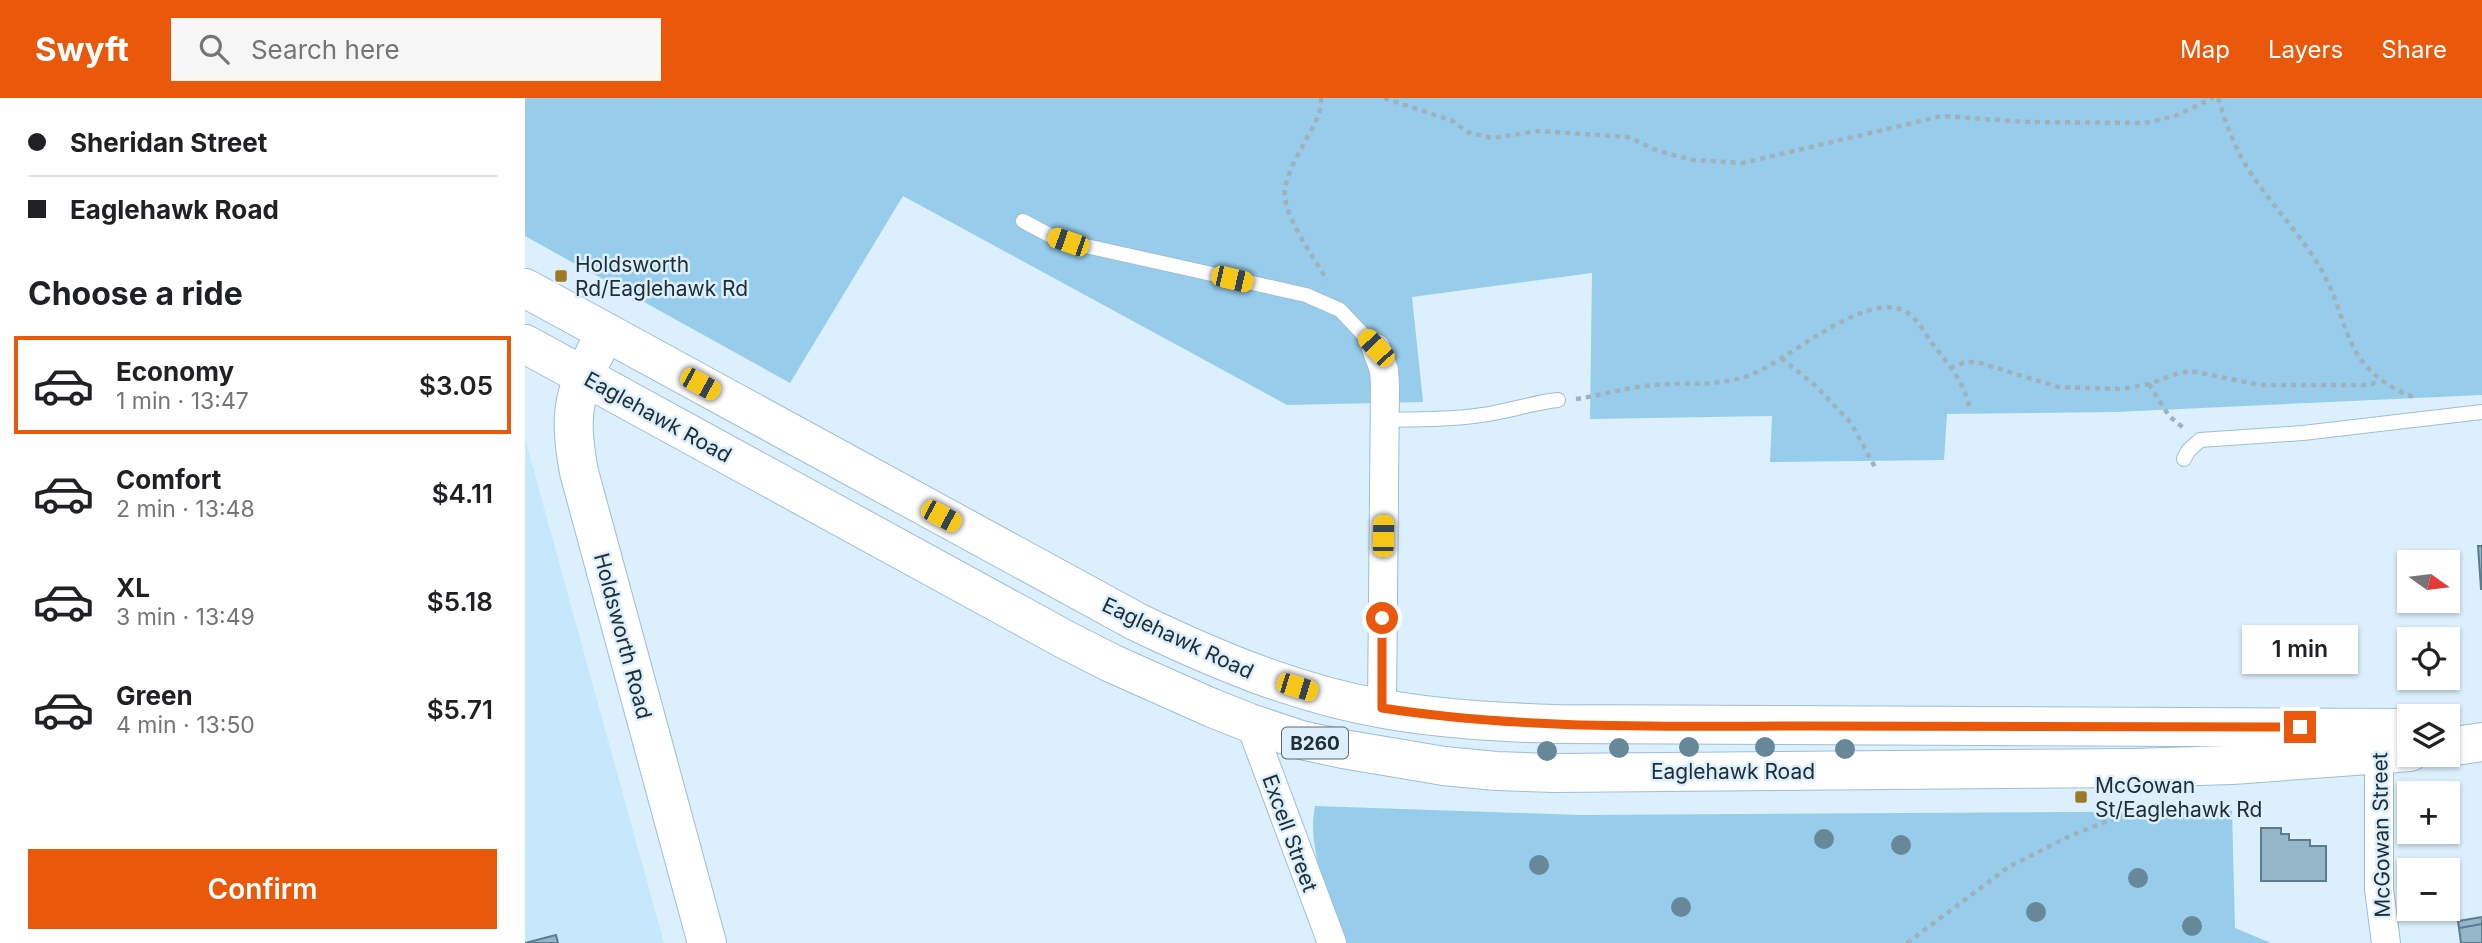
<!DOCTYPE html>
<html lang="en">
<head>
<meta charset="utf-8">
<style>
  body { margin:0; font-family:Inter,sans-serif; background:#f6f6f6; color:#202124; height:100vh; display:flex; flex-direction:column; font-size:26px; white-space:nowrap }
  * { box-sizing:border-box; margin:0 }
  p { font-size:23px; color:#757577 }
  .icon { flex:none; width:38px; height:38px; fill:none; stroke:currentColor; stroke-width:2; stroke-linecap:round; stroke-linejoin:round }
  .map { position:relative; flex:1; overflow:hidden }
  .drawer { display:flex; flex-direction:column; background:#fff; width:525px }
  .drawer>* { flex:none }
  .top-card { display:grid; align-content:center; height:154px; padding:0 28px; background:#fff }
  .needle { width:46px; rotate:104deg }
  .controls { position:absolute; left:1872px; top:452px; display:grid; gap:14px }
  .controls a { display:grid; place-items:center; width:63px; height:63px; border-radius:0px; background:#fff; box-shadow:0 2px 5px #0004; font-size:35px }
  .end { position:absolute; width:32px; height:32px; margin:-16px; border:9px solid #ea580c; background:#fff; box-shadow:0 0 0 4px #fff }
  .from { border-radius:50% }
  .bubble { position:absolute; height:49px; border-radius:0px; background:#fff; box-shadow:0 2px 5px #0004; font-size:23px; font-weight:600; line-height:49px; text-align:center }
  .car { position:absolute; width:21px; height:42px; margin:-21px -10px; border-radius:9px; box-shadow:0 0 5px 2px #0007; background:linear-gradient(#f5c518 24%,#345 0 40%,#f5c518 0 76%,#345 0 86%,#f5c518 0) }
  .top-card b { display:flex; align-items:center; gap:24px; height:66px; font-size:26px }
  .top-card b+b { border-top:2px solid #e0e0e0 }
  .top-card i { width:18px; height:18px; background:#202124 }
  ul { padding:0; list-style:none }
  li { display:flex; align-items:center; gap:21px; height:98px; margin:0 14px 10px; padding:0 14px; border:4px solid transparent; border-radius:0px }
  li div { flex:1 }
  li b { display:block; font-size:26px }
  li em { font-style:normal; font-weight:600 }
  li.current { border-color:#ea580c }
  li>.icon { width:63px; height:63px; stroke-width:1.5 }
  h2 { padding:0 28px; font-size:32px; line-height:84px }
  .button { display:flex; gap:14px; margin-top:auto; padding:14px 28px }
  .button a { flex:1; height:80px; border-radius:0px; background:#ea580c; color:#fff; font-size:28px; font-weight:600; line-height:80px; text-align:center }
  header { display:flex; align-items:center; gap:42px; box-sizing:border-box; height:98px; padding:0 35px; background:#ea580c; color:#fff }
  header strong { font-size:33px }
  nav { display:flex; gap:38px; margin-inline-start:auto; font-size:24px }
  .search { width:490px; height:63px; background:#f6f6f6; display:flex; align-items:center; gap:18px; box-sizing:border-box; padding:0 24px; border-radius:0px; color:#757577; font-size:26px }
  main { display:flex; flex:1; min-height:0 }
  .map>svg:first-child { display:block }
</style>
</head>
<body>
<header>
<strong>Swyft</strong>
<div class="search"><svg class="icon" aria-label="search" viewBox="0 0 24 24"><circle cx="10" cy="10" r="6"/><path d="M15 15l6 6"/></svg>Search here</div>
<nav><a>Map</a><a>Layers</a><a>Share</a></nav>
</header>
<main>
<section class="drawer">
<div class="top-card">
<b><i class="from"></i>Sheridan Street</b>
<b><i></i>Eaglehawk Road</b>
</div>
<h2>Choose a ride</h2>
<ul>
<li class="current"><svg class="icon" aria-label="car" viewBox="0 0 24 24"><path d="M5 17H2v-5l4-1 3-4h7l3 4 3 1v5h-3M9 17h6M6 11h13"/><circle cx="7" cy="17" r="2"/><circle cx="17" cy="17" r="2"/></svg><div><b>Economy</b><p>1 min · 13:47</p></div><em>$3.05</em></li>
<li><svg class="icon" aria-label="car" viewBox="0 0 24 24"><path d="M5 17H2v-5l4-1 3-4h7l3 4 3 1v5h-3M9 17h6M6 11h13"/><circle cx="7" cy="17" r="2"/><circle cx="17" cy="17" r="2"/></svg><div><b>Comfort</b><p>2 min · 13:48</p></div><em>$4.11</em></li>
<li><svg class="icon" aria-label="car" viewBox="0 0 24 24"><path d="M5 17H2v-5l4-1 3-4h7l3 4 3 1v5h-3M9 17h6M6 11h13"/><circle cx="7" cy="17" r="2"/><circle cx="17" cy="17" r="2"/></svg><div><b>XL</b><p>3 min · 13:49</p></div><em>$5.18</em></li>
<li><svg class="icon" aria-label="car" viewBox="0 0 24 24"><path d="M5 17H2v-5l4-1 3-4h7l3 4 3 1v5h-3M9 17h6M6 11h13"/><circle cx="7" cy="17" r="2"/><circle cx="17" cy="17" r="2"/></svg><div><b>Green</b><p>4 min · 13:50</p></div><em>$5.71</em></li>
</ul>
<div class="button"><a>Confirm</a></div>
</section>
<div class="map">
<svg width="1957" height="845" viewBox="0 0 1957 845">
  <rect width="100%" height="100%" fill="#dbf0fc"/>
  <path fill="#c7e8fc" d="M0,340L18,406L139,845H0Z"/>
  <path fill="#97cdeb" d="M0,0H1957V297L1591,314L1422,316L1419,362L1245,364L1247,318L1065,321L1067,175L887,199L898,304L762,307L378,98L265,285L0,138Z
    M790,708L1055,717L1707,713L1710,830L1746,845H822C806,803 781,754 790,708Z"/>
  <path fill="#95b6c9" stroke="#5c7c8e" stroke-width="2" d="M1953,448H1957V491H1956Z
    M1736,730H1756V736H1764V742H1785V748H1801V783H1736Z
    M1957,819V826L1934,830L1933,823Z
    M1957,826V845H1936L1934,830Z
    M31,837L33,845H0Z"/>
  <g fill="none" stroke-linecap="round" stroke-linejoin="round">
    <defs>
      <path id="service" d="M498,123L526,138L543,144L781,197L815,212L851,250
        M860,322C897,321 937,322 974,314C994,310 1013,304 1033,302
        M1659,361L1663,353L1675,342L1778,335L1957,314"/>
      <path id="minor" d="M851,250L859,272L860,286L857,610
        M725,625L807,845
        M1854,658V791L1861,845"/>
      <path id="secondary" d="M81,234C50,292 42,308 54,374L182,845"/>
      <path id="primary" d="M0,190L612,524C691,562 772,596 859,611C915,621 972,624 1029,626L1885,630
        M0,246L539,541L586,565L687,610L725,625L776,642L818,651L919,668L971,673L1029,675L1607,670L1707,667L1885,654
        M1923,649L1957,644"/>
    </defs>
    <use href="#service" stroke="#9dbed2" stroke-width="16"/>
    <use href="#minor" stroke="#9dbed2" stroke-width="30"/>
    <use href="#secondary" stroke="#9dbed2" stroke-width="40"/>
    <use href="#primary" stroke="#9dbed2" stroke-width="40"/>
    <path stroke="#9fb1bc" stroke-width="4.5" stroke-dasharray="5 5" stroke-linecap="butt" d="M796,0C797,17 787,30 779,45C772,59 763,74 760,90C756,115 789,160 802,182
      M859,0L928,23L942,34L967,40L1014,33L1103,39L1133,53L1168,62L1218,65L1417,18L1502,24L1620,25L1650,18L1688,0
      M1693,0C1701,26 1710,51 1725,74C1748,110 1781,141 1800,179C1815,206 1818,237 1837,263C1850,280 1869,292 1889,299
      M1256,260L1291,288L1326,325L1350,369
      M1425,270L1440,264H1452L1533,289L1596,291L1624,286L1654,275L1666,273L1735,287H1839L1847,286L1855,281
      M1624,286L1644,318L1660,331
      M1051,301C1078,297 1103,289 1130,287C1164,284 1186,289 1220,279C1261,266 1342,188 1383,215C1392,221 1400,235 1406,244C1421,263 1439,283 1444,308
      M1382,845L1485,768L1545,738L1618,709"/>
    <use href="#service" stroke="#fff" stroke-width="14"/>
    <use href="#minor" stroke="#fff" stroke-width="28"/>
    <use href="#secondary" stroke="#fff" stroke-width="38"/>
    <use href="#primary" stroke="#fff" stroke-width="38"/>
  </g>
  <g fill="#689">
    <circle cx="1164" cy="649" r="10"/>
    <circle cx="1240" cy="649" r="10"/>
    <circle cx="1094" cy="650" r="10"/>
    <circle cx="1320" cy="651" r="10"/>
    <circle cx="1022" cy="653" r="10"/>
    <circle cx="1299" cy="741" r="10"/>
    <circle cx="1376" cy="747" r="10"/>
    <circle cx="1014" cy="767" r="10"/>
    <circle cx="1613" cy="780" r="10"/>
    <circle cx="1156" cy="809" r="10"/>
    <circle cx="1511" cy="814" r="10"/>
    <circle cx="1667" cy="828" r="10"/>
  </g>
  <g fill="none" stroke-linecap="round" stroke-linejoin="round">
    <path stroke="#ea580c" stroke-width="9" d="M857,520V610C998,632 1142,628 1284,628C1448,628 1612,629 1775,629"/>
  </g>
  <g fill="#9e7925" stroke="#dbf0fc" stroke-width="2.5">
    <rect x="29" y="171" width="14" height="14" rx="3.5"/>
    <rect x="1549" y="692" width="14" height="14" rx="3.5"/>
  </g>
  <g text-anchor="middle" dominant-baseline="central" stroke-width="5" stroke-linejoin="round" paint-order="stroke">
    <rect fill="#dbf0fc" stroke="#596871" stroke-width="2" x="757" y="629.5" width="66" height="31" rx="5"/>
    <g font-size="19" font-weight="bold" fill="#212e36">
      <text x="790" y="645">B260</text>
    </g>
    <g font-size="21" fill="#212e36" stroke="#dbf0fc" text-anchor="start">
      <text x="50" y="166">Holdsworth<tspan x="50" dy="24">Rd/Eaglehawk Rd</tspan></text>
      <text x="1570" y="687">McGowan<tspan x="1570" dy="24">St/Eaglehawk Rd</tspan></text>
    </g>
    <g font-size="21" fill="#212e36" stroke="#dbf0fc">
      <text transform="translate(133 319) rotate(29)">Eaglehawk Road</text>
      <text transform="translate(98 538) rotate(75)">Holdsworth Road</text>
      <text transform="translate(653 540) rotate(25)">Eaglehawk Road</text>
      <text x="1208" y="673">Eaglehawk Road</text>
      <text transform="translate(765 735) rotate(70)">Excell Street</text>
      <text transform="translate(1856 737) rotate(-91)">McGowan Street</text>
    </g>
  </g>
</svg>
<div class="controls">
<a><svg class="needle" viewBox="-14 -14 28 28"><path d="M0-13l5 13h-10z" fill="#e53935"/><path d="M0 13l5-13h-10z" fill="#757577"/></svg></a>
<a><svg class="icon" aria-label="locate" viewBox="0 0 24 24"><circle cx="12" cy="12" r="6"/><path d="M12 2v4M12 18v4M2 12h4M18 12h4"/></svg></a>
<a><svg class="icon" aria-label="layers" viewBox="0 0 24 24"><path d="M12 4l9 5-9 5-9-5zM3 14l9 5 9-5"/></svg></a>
<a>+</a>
<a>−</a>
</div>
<i class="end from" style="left:857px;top:520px"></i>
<i class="end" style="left:1775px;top:629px"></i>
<div class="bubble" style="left:1717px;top:527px;width:116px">1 min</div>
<i class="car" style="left:543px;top:144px;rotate:289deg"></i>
<i class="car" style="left:707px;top:181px;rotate:103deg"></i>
<i class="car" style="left:851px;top:250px;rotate:317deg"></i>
<i class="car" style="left:175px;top:286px;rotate:119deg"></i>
<i class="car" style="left:416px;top:418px;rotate:118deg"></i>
<i class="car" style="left:858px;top:438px;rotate:1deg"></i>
<i class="car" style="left:772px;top:589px;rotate:107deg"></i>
</div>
</main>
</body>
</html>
